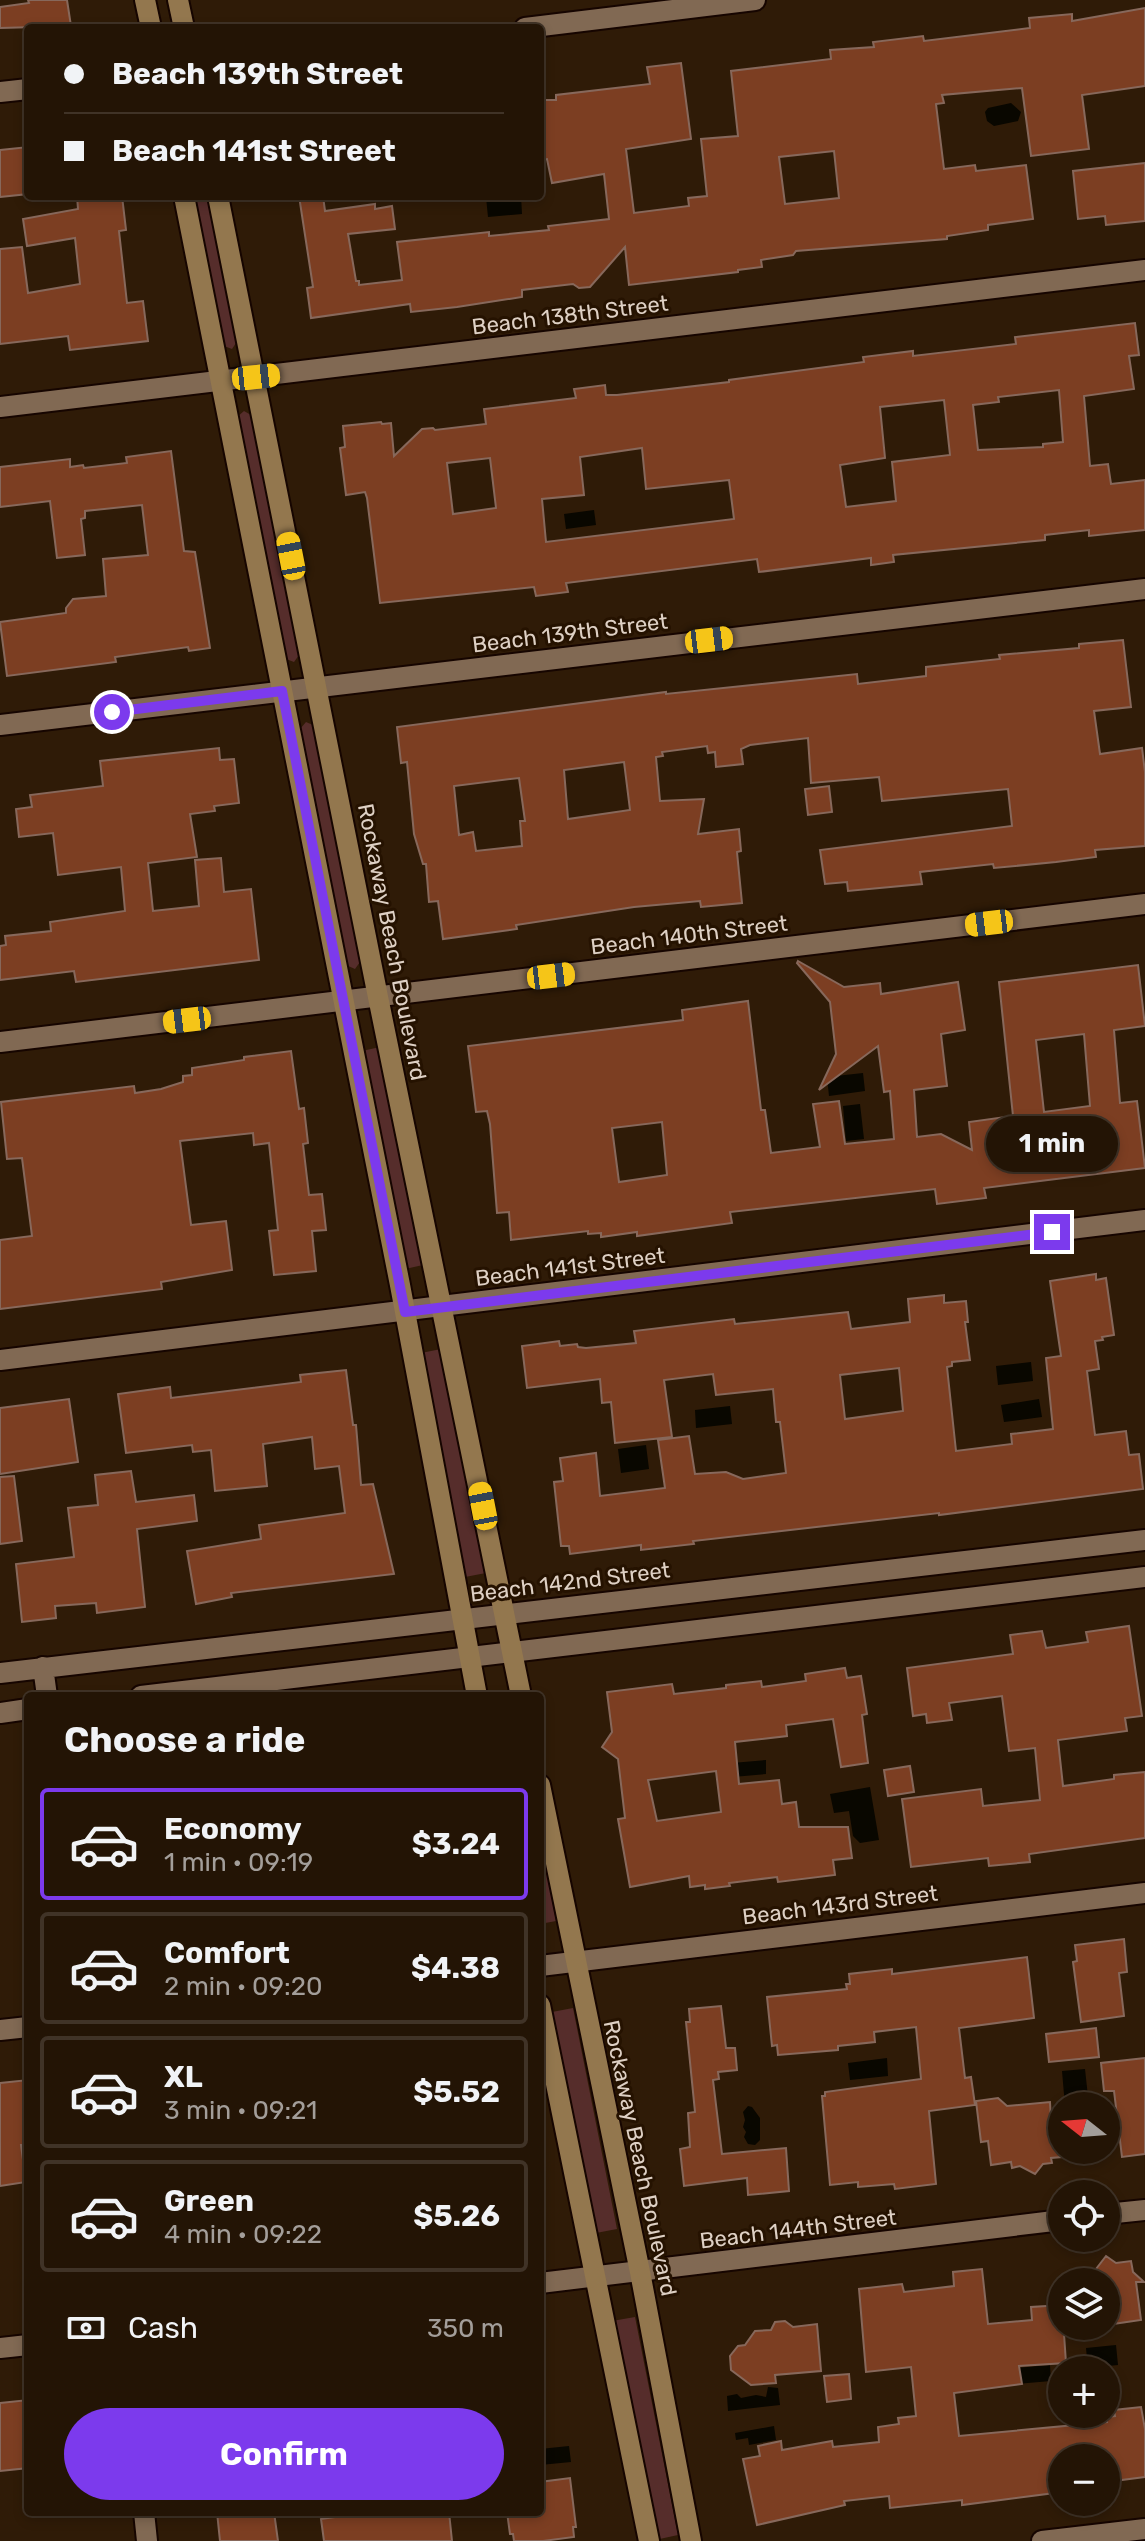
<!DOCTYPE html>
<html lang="en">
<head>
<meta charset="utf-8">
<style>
  body { margin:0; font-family:Rubik,sans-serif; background:#2b1d0f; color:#f1f3f6; height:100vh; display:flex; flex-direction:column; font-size:30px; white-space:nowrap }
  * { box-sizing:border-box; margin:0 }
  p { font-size:26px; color:#a39e9a }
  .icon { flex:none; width:44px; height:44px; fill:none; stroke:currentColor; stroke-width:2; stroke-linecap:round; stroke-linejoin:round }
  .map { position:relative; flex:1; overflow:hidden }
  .drawer { position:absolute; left:24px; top:1692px; width:520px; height:824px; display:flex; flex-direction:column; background:#231405; border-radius:8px; box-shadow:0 4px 12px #0003,0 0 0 2px #403327 }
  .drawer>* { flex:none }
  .banner { position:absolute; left:24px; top:24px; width:520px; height:176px; border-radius:8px; box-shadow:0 4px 12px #0003,0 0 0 2px #403327; display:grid; align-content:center; height:176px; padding:0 40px; background:#231405 }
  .needle { width:52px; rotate:287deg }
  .buttons { position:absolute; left:1048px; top:2092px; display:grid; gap:16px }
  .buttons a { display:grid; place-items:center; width:72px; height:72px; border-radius:50%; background:#231405; box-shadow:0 4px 12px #0003,0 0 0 2px #403327; font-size:40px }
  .end { position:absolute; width:36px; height:36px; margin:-18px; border:10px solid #7c3aed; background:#fff; box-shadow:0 0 0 4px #fff }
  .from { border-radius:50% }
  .bubble { position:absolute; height:56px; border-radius:28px; background:#231405; box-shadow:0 4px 12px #0003,0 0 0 2px #403327; font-size:26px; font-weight:700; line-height:56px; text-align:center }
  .car { position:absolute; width:24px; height:48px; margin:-24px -12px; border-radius:10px; box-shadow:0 0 6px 2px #0007; background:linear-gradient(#f5c518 24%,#345 0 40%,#f5c518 0 76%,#345 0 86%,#f5c518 0) }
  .banner b { display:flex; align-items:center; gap:28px; height:76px; font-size:30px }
  .banner b+b { border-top:2px solid #403327 }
  .banner i { width:20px; height:20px; background:#f1f3f6 }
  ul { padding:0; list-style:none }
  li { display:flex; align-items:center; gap:24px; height:112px; margin:0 16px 12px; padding:0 24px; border:4px solid #403327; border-radius:8px }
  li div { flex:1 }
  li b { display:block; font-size:30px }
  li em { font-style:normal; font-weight:700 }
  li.current { border-color:#7c3aed }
  li>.icon { width:72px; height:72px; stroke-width:1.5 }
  h2 { padding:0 40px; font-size:36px; line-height:96px }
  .pay { display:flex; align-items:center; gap:20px; height:88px; padding:0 40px; font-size:30px }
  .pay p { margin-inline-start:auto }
  .cta { display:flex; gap:16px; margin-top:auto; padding:16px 40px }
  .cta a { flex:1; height:92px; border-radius:48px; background:#7c3aed; color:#fff; font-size:32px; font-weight:700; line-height:92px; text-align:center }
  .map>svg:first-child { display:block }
</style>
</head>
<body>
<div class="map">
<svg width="1145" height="2541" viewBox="0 0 1145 2541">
  <rect width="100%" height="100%" fill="#2f1b07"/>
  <path fill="#562d2b" d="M194,196H207L236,343L232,349L224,346Z
    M244,411L251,415L299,655L294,662L286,659L237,417Z
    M306,722L313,725L360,962L355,969L346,965L300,729Z
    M380,1047L423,1265L405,1269L362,1051Z
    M441,1349L486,1573L465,1577L421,1353Z
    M540,1839L556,1921L540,1924Z
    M573,2008L617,2229L596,2233L552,2012Z
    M635,2317L678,2535L655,2540L612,2321Z"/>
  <path fill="#090700" d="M1011,103L1021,112L1018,121L994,126L987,121L985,112L988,108Z
    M521,196L522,214L488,217L486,197Z
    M594,510L596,525L566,529L564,514Z
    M863,1073L865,1091L829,1096L827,1077Z
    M860,1104L864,1139L846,1141L843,1106Z
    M1031,1362L1033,1381L998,1385L996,1366Z
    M1039,1399L1042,1417L1004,1422L1001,1405Z
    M730,1406L732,1424L696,1428L695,1410Z
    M646,1445L649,1469L621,1473L618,1449Z
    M766,1760V1774L733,1777L732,1763Z
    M870,1787L879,1840L860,1843L853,1836L849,1811L834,1813L830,1794Z
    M887,2058L888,2076L850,2080L848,2063Z
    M1085,2069L1089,2106H1065L1062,2071Z
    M748,2106L752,2107L760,2118V2140L755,2145L748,2144L744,2137L746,2132L743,2127L745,2120L743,2112Z
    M1116,2345L1118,2365L1088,2368L1086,2348Z
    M1050,2365L1051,2381L1005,2385L1004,2369Z
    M768,2387L778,2388L780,2405L728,2411L727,2396L737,2394L741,2398L756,2395L766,2397Z
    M774,2426L776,2440L749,2445L748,2438L736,2440L735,2433Z
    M569,2446L571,2462L540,2465V2449Z"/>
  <path fill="#7c3e22" stroke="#87685b" stroke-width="2" fill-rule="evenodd" d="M28,0H67L71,26L0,28V7L29,3Z
    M1145,8V86L1082,95L1089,149L1031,156L1022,88L942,95L944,103L936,104L944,169L975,165L976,171L1026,165L1033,219L988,225V230L947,236V239L796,251L793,255L761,260L762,267L738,270V272L629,285L625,247L590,287L579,288L573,284L522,290V297L457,307L411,312L410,304L311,318L307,288L313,287L299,196H323L325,211L375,204V209L392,206L395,229L348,234L356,281H359V285L402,280L397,242L489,232V236L549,230L548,226L609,219L604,174L552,183L547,159L540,160V100H556V95L650,84L647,67L681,63L691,139L626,149L634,213L689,206L688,198L707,196L701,139L738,136L731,71L831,59L830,50L874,47L873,42L923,36L924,41L1030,28L1029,18L1072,14V21ZM834,151L839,198L785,204L779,157Z
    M28,147V194L0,197V150Z
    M1145,163V221L1106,225L1105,216L1078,219L1073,171Z
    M77,196H122L126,230L119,231L127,303L143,301L148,341L70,350L68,336L0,344V249L22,247L28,293L80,284L75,238L27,246L23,219L78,209Z
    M1135,323L1139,355L1129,356L1134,389L1084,396L1090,466L1108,464L1111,484L1145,480V530L1089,536V530L1045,535V540L893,555L894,562L871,565V558L759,572L757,559L566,583L568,592L536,596L534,587L380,603L367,498L365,492L346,495L340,448L345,447L343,426L381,422L382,424L391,423L394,456L422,429L433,428L435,430L486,424L484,409L576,398L574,389L605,385L606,395H617L729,382V380L864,362L863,357L913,351V356L1016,344L1015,337ZM1059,390L1063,442L1043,444V447L978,450L973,405L999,402L998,397ZM944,400L950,455L892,462L896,501L846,507L840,465L885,458L880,407ZM642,448L646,489L729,480L734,519L546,542L542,499L584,495L580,457ZM490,458L496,508L453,514L447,463Z
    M171,451L184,551L195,552L210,648L189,651L188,647L115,657L116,662L7,676L0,622L66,613V608L73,599L106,596L103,559L148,555L142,505L85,511V518L81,519L85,555L57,558L50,501L0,507V467L70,459V467L83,465L84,468L127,463L126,457Z
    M1123,640L1131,707L1094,711L1100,754L1142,748L1145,772V846L1095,850L1096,857L1056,862L994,868L993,864L920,872L922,884L848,891L847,882L825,884L820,850L1012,826L1008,789L882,801L879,777L811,783L808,738L750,745L741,749L743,764L716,767L715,752L708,753L707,746L662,752L663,756L656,757L660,801L704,799L698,834L739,829L741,851L737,852L742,903L701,907L700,901L634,907L516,925L517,929L443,939L438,901L429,902L426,864H423L414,834L407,762L401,763L397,727L666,692V694L857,674L858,684L926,676V667L1000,659L999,655L1079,648V644ZM624,762L630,810L568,819L564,770ZM519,778L525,821H520L522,846L476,851L473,832L459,835L454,786Z
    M219,748L220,760L234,759L239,803L214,806L215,811L190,814L197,857L148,863L153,911L199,906L195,860L221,858L224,892L251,889L259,960L76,982L74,971L0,980V946L6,945L5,936L51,931L50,922L125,911L121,867L58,875L53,833L19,837L16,809L32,807L30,795L103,786L100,761Z
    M829,786L832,812L808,815L805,789Z
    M798,961L844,987L880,983L881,994L958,982L965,1030L941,1034L947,1086L914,1090L917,1137L941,1134L972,1150L969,1122L1013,1116L999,982L1138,965L1145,1026L1114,1030L1120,1103L1137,1101L1145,1168L984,1188L986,1198L937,1204L935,1189L730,1212L732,1223L637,1236V1232L601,1237V1233L588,1234V1231L511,1240L509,1212L497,1213L490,1124L487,1111L476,1112L468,1046L683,1020L682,1010L748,1001L761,1110H765L771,1153L820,1147L813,1104L839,1101L845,1144L894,1139L890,1091L884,1092L878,1046L819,1090L836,1054L830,1002L797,963ZM1084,1034L1090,1106L1044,1112L1036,1040ZM662,1122L667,1175L619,1182L612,1128Z
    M291,1051L299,1109L304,1108L308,1143L303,1144L309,1195L322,1194L326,1230L312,1231L316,1271L274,1275L269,1231L278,1230L269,1143L254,1145L253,1133L180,1141L191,1225L226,1221L232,1270L161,1282L162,1289L0,1309V1240L32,1236L22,1158L7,1159L1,1102L134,1086L135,1093L161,1089L183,1082V1076L192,1075V1068L244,1060V1057Z
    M1096,1274V1280L1106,1278L1114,1335L1102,1337L1103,1340L1095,1341L1099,1369L1087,1371L1095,1435L1126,1431L1129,1455L1139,1454L1143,1489L939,1515V1513L693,1541L694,1544L641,1550V1545L570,1554L569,1546H561L554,1482L563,1481L560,1458L596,1453L600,1496L665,1488L658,1440L689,1436L695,1474L726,1472L743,1479L786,1473L780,1422H776L773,1389L716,1395L713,1374L664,1380L672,1437L615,1443L611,1402L602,1403L600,1379L527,1388L522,1346L559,1341L560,1346L577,1344L578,1347L586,1348L636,1343L634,1331L734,1319L735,1324L848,1312L851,1329L910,1322L908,1299L944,1295V1303L966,1301L968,1322H965L970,1360L952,1362V1366L947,1367L956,1451L1012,1444L1011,1434L1053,1429L1046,1358L1061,1356L1050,1281ZM899,1368L903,1411L845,1419L840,1375Z
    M346,1370L353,1425H356L361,1485L373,1484L394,1574L231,1593L232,1597L196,1604L187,1551L261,1539L259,1525L345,1513L339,1466L315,1469L312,1437L263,1444L267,1486L215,1491L211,1450L193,1452L192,1445L126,1453L118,1394L170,1387L171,1398L301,1382L300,1375Z
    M69,1399L78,1462L0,1474V1408Z
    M131,1471L136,1502L194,1495L197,1521L137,1529L145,1607L97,1613L96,1603L55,1606L56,1618L22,1622L16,1564L74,1557L68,1508L98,1505L95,1475Z
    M14,1476L22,1541L0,1544V1477Z
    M1129,1626L1142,1716L1125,1718L1127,1731L1058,1740L1063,1786L1114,1779V1775L1145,1772V1838L1029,1854L1030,1862L989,1866L988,1858L911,1867L902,1799L981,1789L983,1806L1040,1800L1035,1748L1009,1751L1002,1696L949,1703L952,1720L927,1723L926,1714L913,1716L907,1668L1013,1654L1010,1635L1042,1631L1046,1648L1088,1642L1086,1632Z
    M845,1668L847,1678L861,1676L867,1714L862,1715L868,1763L841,1767L833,1719L786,1725L787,1736L735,1742L739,1784L779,1780L782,1804L796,1802L799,1827H848L852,1858L833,1860L835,1875L778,1882L777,1877L729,1883L730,1886L705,1889V1885L690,1887L689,1876L630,1887L618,1819L625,1818L618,1759L602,1747L612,1732L607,1692L672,1684L674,1694L726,1688V1685L761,1681L762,1687L806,1681L805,1674ZM716,1771L721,1812L657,1821L648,1780Z
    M910,1766L914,1792L888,1796L884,1770Z
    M1124,1939L1127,1972L1119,1973L1124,2016L1081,2022L1073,1962L1077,1961L1075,1945Z
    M1027,1957L1034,2018L959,2028L965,2078L971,2077L975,2105L929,2111L936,2184L895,2189L894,2184L858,2187V2182L830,2185L822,2096H825V2092L921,2079L916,2027L874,2032L875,2042L838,2046V2050L778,2055L777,2045L772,2046L767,1997L847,1989L846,1984H850L849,1974L892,1969V1974Z
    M721,2006L726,2048H735L737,2070L718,2072L719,2079L713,2080L722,2154L786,2148L789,2191L748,2195L747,2178L684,2186L680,2149L690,2147L688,2113L695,2112L686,2022H690L689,2009Z
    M1096,2028L1099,2057L1049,2062L1046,2034Z
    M1145,2058V2154L1122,2157L1114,2091H1104L1101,2063Z
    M28,2080V2134L23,2135L24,2145H21L26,2182L0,2186V2083Z
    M998,2098L1007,2106L1050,2102L1051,2121L1062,2120V2157L1051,2158L1052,2163L1043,2164L1035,2174L1020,2166L1012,2168L1011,2162L991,2165L988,2141L981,2142L976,2101Z
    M1106,2256L1116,2263L1131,2261L1133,2272L1144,2282H1136L1141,2320L1106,2325V2282H1086Z
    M982,2269L988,2324L1032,2320L1031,2307L1062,2305L1066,2363L1019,2366L1022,2384L954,2393L959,2436L1107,2422L1106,2417L1115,2416L1114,2410L1141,2407L1145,2429V2477L1106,2482V2458H1062V2492L962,2505V2500L890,2508L889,2496L844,2501L845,2505L757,2525L743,2459L760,2456L758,2446L781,2441L782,2450L832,2441L833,2447L879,2442L878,2427L899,2424L898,2418L916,2416L911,2367L866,2372L859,2289L902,2284L904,2292L954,2286L953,2272Z
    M785,2321L793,2327L817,2324L821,2371L775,2375L776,2383L751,2385L731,2370L730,2356L738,2346L745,2345L755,2331L771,2330L775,2322Z
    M849,2374L851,2399L827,2402L824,2376Z
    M28,2400V2468L0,2471V2403Z
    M570,2478L576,2527H573L574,2537L543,2541H514L513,2534H510L507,2512H540V2482Z
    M217,2512H274L278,2541H220Z
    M370,2512H449L452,2541H324L321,2519Z"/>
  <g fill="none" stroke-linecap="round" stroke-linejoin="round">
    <defs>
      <path id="street" d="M525,28L755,0
        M0,92L28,89
        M0,407L1145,270
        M0,725L1145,589
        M0,1042L1145,904
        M0,1360L1145,1220
        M43,1667L47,1696
        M0,1673L1145,1540
        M141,1696L1145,1577
        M0,1713L28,1709
        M540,1966L1145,1893
        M0,2030L28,2027
        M1106,2214L1145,2210
        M540,2283L1062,2220
        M0,2348L28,2345
        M144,2512L147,2541
        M1042,2541L1145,2529"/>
      <path id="secondary" d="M145,0L151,28
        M178,0L184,28
        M184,196L400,1285L477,1696
        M218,196L378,997L521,1696
        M540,1785L640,2272L691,2541
        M540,2005L649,2541"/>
    </defs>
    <use href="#street" stroke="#160500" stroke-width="24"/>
    <use href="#secondary" stroke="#160500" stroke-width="24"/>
    <use href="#street" stroke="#816953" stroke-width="20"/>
    <use href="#secondary" stroke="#93774e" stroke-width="20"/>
  </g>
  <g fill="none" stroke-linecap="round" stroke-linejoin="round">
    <path stroke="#7c3aed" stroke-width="10" d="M112,712L282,691L405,1312L1052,1232"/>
  </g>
  <g text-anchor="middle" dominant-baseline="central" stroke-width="6" stroke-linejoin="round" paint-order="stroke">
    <g font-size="22" fill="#ded0c4" stroke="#251200">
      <text transform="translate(570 315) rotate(-7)">Beach 138th Street</text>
      <text transform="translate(570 633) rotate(-7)">Beach 139th Street</text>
      <text transform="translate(689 935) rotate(-7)">Beach 140th Street</text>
      <text transform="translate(392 942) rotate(79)">Rockaway Beach Boulevard</text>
      <text transform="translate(570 1267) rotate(-7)">Beach 141st Street</text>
      <text transform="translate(570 1582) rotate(-7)">Beach 142nd Street</text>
      <text transform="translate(840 1905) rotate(-7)">Beach 143rd Street</text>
      <text transform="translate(640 2158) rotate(78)">Rockaway Beach Boulevard</text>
      <text transform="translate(798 2229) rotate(-7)">Beach 144th Street</text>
    </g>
  </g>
</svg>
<div class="buttons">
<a><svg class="needle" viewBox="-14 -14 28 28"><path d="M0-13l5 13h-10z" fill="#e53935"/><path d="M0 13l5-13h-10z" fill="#a39e9a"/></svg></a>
<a><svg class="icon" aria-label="locate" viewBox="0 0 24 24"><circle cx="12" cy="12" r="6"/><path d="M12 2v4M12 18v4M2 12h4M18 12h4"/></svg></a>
<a><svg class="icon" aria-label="layers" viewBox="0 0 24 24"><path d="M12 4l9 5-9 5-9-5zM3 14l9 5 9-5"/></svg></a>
<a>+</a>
<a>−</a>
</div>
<i class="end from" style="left:112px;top:712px"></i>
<i class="end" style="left:1052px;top:1232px"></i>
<div class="bubble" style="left:986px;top:1116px;width:132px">1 min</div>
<i class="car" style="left:256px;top:377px;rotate:84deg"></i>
<i class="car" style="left:291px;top:556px;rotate:349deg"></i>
<i class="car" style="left:709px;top:640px;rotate:83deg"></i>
<i class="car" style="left:989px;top:923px;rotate:263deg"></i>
<i class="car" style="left:551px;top:976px;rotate:83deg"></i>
<i class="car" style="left:187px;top:1020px;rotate:263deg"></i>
<i class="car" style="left:483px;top:1506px;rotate:349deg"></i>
<div class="banner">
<b><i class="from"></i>Beach 139th Street</b>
<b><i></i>Beach 141st Street</b>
</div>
<section class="drawer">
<h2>Choose a ride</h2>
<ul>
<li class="current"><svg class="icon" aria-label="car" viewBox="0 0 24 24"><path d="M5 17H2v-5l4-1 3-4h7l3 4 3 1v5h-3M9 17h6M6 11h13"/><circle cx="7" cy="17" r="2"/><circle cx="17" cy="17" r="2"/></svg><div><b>Economy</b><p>1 min · 09:19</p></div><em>$3.24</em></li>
<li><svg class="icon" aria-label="car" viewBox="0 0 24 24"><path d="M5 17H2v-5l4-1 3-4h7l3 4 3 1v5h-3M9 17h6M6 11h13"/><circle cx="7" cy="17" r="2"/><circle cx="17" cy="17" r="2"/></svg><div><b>Comfort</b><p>2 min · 09:20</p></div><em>$4.38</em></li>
<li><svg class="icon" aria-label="car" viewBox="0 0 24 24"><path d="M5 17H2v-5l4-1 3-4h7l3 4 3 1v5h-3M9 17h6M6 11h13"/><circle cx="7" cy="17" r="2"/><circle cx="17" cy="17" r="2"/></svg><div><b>XL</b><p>3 min · 09:21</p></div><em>$5.52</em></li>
<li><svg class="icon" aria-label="car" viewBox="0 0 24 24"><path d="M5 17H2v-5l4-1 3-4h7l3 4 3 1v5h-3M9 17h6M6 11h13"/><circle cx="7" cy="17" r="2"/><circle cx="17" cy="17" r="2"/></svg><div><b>Green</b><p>4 min · 09:22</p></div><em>$5.26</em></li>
</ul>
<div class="pay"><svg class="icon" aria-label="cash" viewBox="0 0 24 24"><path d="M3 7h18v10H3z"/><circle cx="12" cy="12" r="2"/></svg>Cash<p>350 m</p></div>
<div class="cta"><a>Confirm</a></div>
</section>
</div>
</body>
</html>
